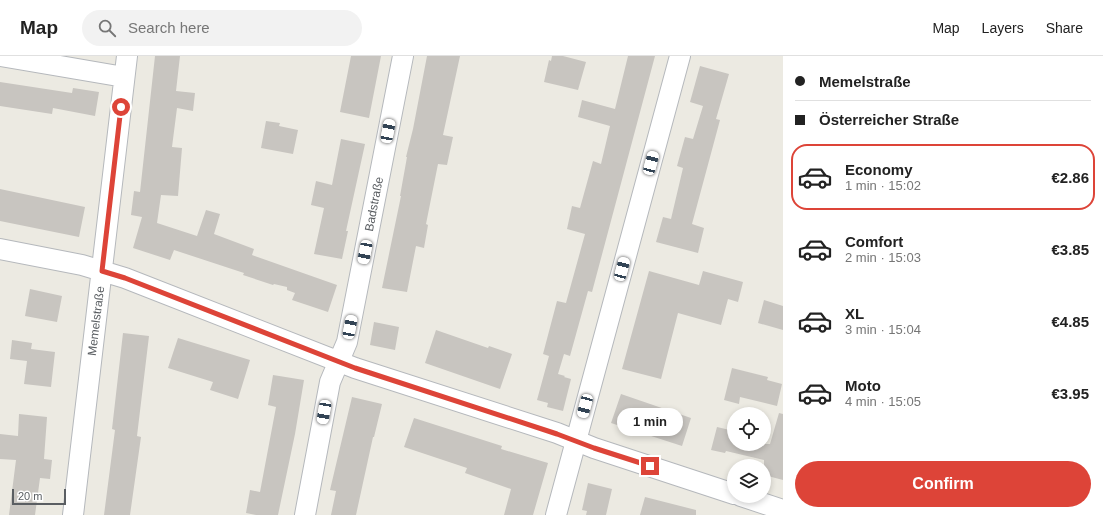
<!DOCTYPE html>
<html lang="en">
<head>
<meta charset="utf-8">
<style>
  body { margin:0; font-family:Helvetica,sans-serif; background:#f2f2f2; color:#222; height:100vh; display:flex; flex-direction:column; font-size:15px; white-space:nowrap }
  * { box-sizing:border-box; margin:0 }
  p { font-size:13px; color:#767676 }
  .icon { flex:none; width:22px; height:22px; fill:none; stroke:currentColor; stroke-width:2; stroke-linecap:round; stroke-linejoin:round }
  .map { position:relative; flex:1; overflow:hidden }
  .sheet { display:flex; flex-direction:column; background:#fff; width:320px }
  .sheet>* { flex:none }
  .hud { display:grid; align-content:center; height:88px; padding:0 12px; background:#fff }
  .fabs { position:absolute; left:727px; top:351px; display:grid; gap:8px }
  .fabs a { display:grid; place-items:center; width:44px; height:44px; border-radius:50%; background:#fff; box-shadow:0 2px 6px #0003; font-size:20px }
  .scale { position:absolute; left:12px; bottom:10px; width:54px; box-sizing:border-box; padding-left:4px; border:2px solid #5a5e62; border-top:0; font-size:11px; line-height:14px; white-space:nowrap; color:#5a5e62; -webkit-text-stroke:3px #fff; paint-order:stroke }
  .end { position:absolute; width:18px; height:18px; margin:-9px; border:5px solid #dd4438; background:#fff; box-shadow:0 0 0 2px #fff }
  .from { border-radius:50% }
  .bubble { position:absolute; height:28px; border-radius:14px; background:#fff; box-shadow:0 2px 6px #0003; font-size:13px; font-weight:700; line-height:28px; text-align:center }
  .car { position:absolute; width:12px; height:24px; margin:-12px -6px; border-radius:5px; box-shadow:0 0 3px 1px #0007; background:linear-gradient(#fff 24%,#345 0 40%,#fff 0 76%,#345 0 86%,#fff 0) }
  .hud b { display:flex; align-items:center; gap:14px; height:38px; font-size:15px }
  .hud b+b { border-top:1px solid #e0e0e0 }
  .hud i { width:10px; height:10px; background:#222 }
  ul { padding:0; list-style:none }
  li { display:flex; align-items:center; gap:12px; height:66px; margin:0 8px 6px; padding:0 4px; border:2px solid transparent; border-radius:16px }
  li div { flex:1 }
  li b { display:block; font-size:15px }
  li em { font-style:normal; font-weight:700 }
  li.selected { border-color:#dd4438 }
  li>.icon { width:36px; height:36px; stroke-width:1.5 }
  .cta { display:flex; gap:8px; margin-top:auto; padding:8px 12px }
  .cta a { flex:1; height:46px; border-radius:24px; background:#dd4438; color:#fff; font-size:16px; font-weight:700; line-height:46px; text-align:center }
  header { display:flex; align-items:center; gap:24px; box-sizing:border-box; height:56px; padding:0 20px; background:#fff; border-bottom:1px solid #e0e0e0 }
  header strong { font-size:19px }
  nav { display:flex; gap:22px; margin-inline-start:auto; font-size:14px }
  .search { width:280px; height:36px; background:#f2f2f2; display:flex; align-items:center; gap:10px; box-sizing:border-box; padding:0 14px; border-radius:22px; color:#767676; font-size:15px }
  main { display:flex; flex:1; min-height:0 }
  .map>svg:first-child { display:block }
</style>
</head>
<body>
<header>
<strong>Map</strong>
<div class="search"><svg class="icon" aria-label="search" viewBox="0 0 24 24"><circle cx="10" cy="10" r="6"/><path d="M15 15l6 6"/></svg>Search here</div>
<nav><a>Map</a><a>Layers</a><a>Share</a></nav>
</header>
<main>
<div class="map">
<svg width="783" height="459" viewBox="0 0 783 459">
  <rect width="100%" height="100%" fill="#eceae2"/>
  <path fill="#c8c5c0" d="M155,0H180L176,35L195,37L193,55L177,52L172,91L182,92L178,140L161,139L157,167L197,180L206,154L220,158L214,178L254,193L252,199L337,229L328,256L292,244L295,237L287,234V231L274,228L273,229L243,219L244,217L174,194L170,204L133,192L142,161L131,159L134,135L140,136Z
    M351,0H381L369,62L340,56Z
    M427,0H460L443,79L453,81L447,109L438,108L426,168L428,169L424,192L416,190L407,236L382,232L401,140H400L407,101H406L413,73Z
    M552,0H563L586,6L578,34L544,26L549,4L551,5Z
    M628,0H655L592,236L588,235L570,300L564,298L558,318L565,320L564,321L571,323L563,355L547,351L548,347L537,344L549,300L543,298L557,245L566,247L585,178L567,173L572,150L580,152L593,105L601,108L610,70L578,61L582,44L615,53Z
    M700,10L729,18L716,63L720,64L692,168L704,172L698,197L656,186L663,161L671,163L683,112L677,110L685,81L693,83L703,50L690,46Z
    M0,26L72,37L73,32L99,36L95,60L53,52L52,58L0,50Z
    M266,65L280,67L279,70L298,74L293,98L261,92Z
    M341,83L365,88L346,175H348L342,203L314,198L324,152L311,149L316,125L332,129Z
    M0,133L85,151L79,181L0,165Z
    M649,215L699,229L703,215L743,226L738,246L728,243L721,269L678,257L661,323L622,313Z
    M30,233L62,240L57,266L25,260Z
    M764,244L783,250V274L758,267Z
    M374,266L399,271L395,294L370,289Z
    M436,274L488,292L489,290L512,298L500,333L425,307Z
    M123,277L149,280L137,380L141,381L130,459H104L115,374L112,373Z
    M178,282L250,304L238,343L210,334L213,326L168,312Z
    M12,284L32,287L31,293L55,296L51,331L24,328L27,305L10,303Z
    M732,312L768,321L767,324L782,328L777,350L740,341L739,348L724,344Z
    M273,319L304,324L295,378L278,459H256L246,457L250,434L260,436L276,351L268,349Z
    M621,338L691,362L682,390L611,367Z
    M352,341L382,348L374,381H373L356,459H331L336,435L330,434Z
    M779,357L783,358V424L764,419V404L726,395L725,397L711,394L717,371L734,375V388H770Z
    M19,358L47,361L44,403L52,404L50,423L40,422L35,459H9L16,404L0,403V378L18,380Z
    M414,362L502,390L501,393L548,407L533,459H504L511,433L465,417L467,412L404,391Z
    M588,427L612,433L606,459H586L587,455L582,454Z
    M645,441L696,454V459H640Z"/>
  <g fill="none" stroke-linecap="round" stroke-linejoin="round">
    <defs>
      <path id="minor" d="M1,0L124,21
        M0,193L82,209L125,222L355,312L557,377L594,392L734,438
        M741,440L783,454
        M73,459L127,0
        M305,459L330,326L347,286L403,0
        M556,459L680,0"/>
    </defs>
    <use href="#minor" stroke="#b5b8bc" stroke-width="22"/>
    <use href="#minor" stroke="#fff" stroke-width="20"/>
  </g>
  <g fill="none" stroke-linecap="round" stroke-linejoin="round">
    <path stroke="#dd4438" stroke-width="5" d="M121,51L102,215L125,222L355,312L557,378L594,392L650,410"/>
  </g>
  <g text-anchor="middle" dominant-baseline="central" stroke-width="3" stroke-linejoin="round" paint-order="stroke">
    <g font-size="12" fill="#5a5e62" stroke="#fff">
      <text transform="translate(374 148) rotate(-79)">Badstraße</text>
      <text transform="translate(96 265) rotate(-83)">Memelstraße</text>
    </g>
  </g>
</svg>
<div class="fabs">
<a><svg class="icon" aria-label="locate" viewBox="0 0 24 24"><circle cx="12" cy="12" r="6"/><path d="M12 2v4M12 18v4M2 12h4M18 12h4"/></svg></a>
<a><svg class="icon" aria-label="layers" viewBox="0 0 24 24"><path d="M12 4l9 5-9 5-9-5zM3 14l9 5 9-5"/></svg></a>
</div>
<div class="scale">20 m</div>
<i class="end from" style="left:121px;top:51px"></i>
<i class="end" style="left:650px;top:410px"></i>
<div class="bubble" style="left:617px;top:352px;width:66px">1 min</div>
<i class="car" style="left:388px;top:75px;rotate:11deg"></i>
<i class="car" style="left:651px;top:107px;rotate:15deg"></i>
<i class="car" style="left:365px;top:196px;rotate:191deg"></i>
<i class="car" style="left:622px;top:213px;rotate:15deg"></i>
<i class="car" style="left:350px;top:271px;rotate:11deg"></i>
<i class="car" style="left:585px;top:350px;rotate:195deg"></i>
<i class="car" style="left:324px;top:356px;rotate:190deg"></i>
</div>
<section class="sheet">
<div class="hud">
<b><i class="from"></i>Memelstraße</b>
<b><i></i>Österreicher Straße</b>
</div>
<ul>
<li class="selected"><svg class="icon" aria-label="car" viewBox="0 0 24 24"><path d="M5 17H2v-5l4-1 3-4h7l3 4 3 1v5h-3M9 17h6M6 11h13"/><circle cx="7" cy="17" r="2"/><circle cx="17" cy="17" r="2"/></svg><div><b>Economy</b><p>1 min · 15:02</p></div><em>€2.86</em></li>
<li><svg class="icon" aria-label="car" viewBox="0 0 24 24"><path d="M5 17H2v-5l4-1 3-4h7l3 4 3 1v5h-3M9 17h6M6 11h13"/><circle cx="7" cy="17" r="2"/><circle cx="17" cy="17" r="2"/></svg><div><b>Comfort</b><p>2 min · 15:03</p></div><em>€3.85</em></li>
<li><svg class="icon" aria-label="car" viewBox="0 0 24 24"><path d="M5 17H2v-5l4-1 3-4h7l3 4 3 1v5h-3M9 17h6M6 11h13"/><circle cx="7" cy="17" r="2"/><circle cx="17" cy="17" r="2"/></svg><div><b>XL</b><p>3 min · 15:04</p></div><em>€4.85</em></li>
<li><svg class="icon" aria-label="car" viewBox="0 0 24 24"><path d="M5 17H2v-5l4-1 3-4h7l3 4 3 1v5h-3M9 17h6M6 11h13"/><circle cx="7" cy="17" r="2"/><circle cx="17" cy="17" r="2"/></svg><div><b>Moto</b><p>4 min · 15:05</p></div><em>€3.95</em></li>
</ul>
<div class="cta"><a>Confirm</a></div>
</section>
</main>
</body>
</html>
